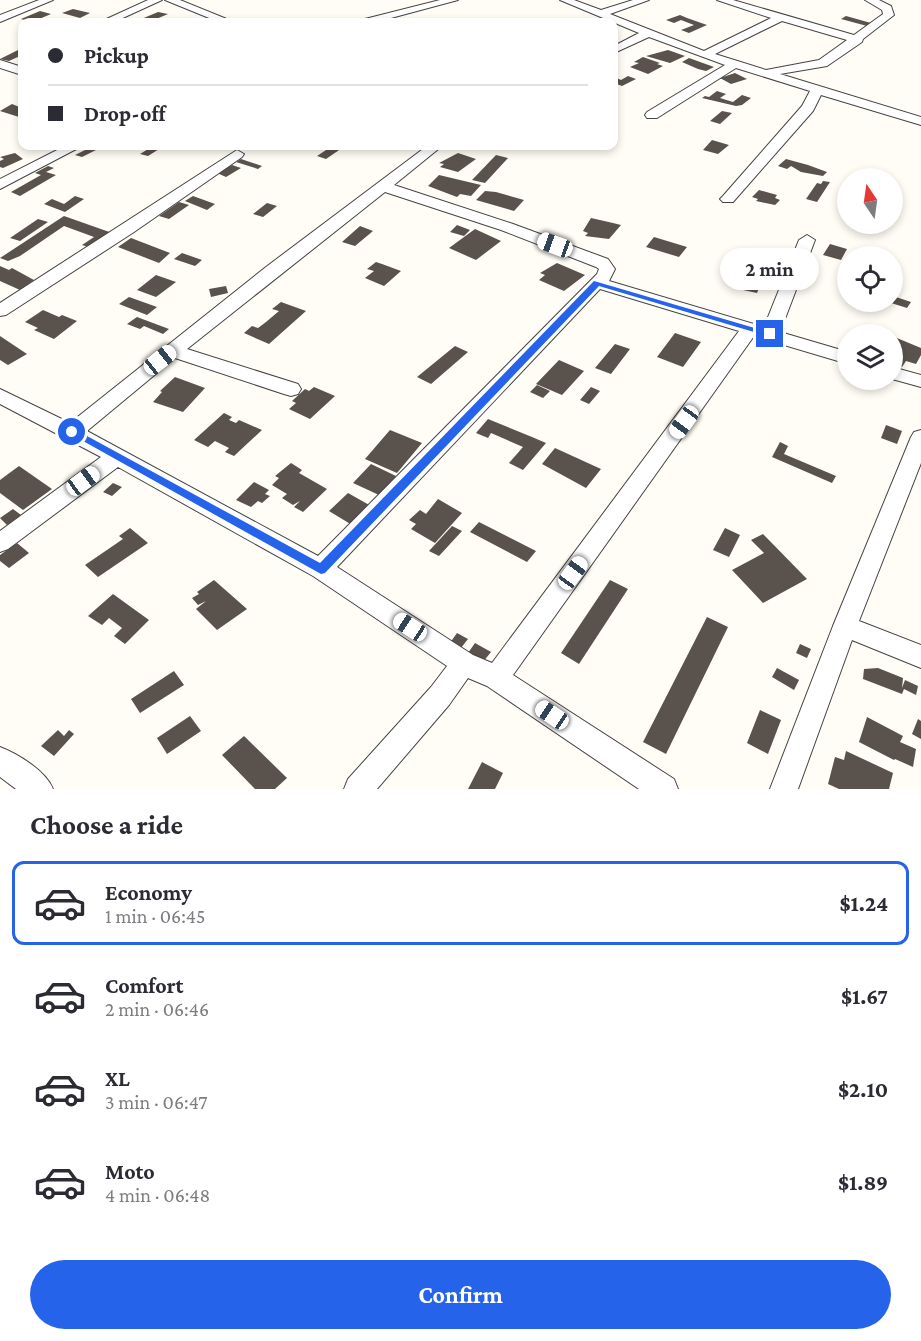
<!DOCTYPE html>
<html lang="en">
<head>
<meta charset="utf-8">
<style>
  body { margin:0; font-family:"Crimson Pro",serif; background:#f2f2f3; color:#2b2b33; height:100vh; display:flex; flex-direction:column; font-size:22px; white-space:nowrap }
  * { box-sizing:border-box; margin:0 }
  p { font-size:20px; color:#7c7c81 }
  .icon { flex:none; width:33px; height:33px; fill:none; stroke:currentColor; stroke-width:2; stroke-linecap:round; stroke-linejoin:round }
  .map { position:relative; height:789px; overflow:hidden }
  .details { display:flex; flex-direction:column; background:#fff; flex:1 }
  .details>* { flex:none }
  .banner { position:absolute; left:18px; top:18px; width:600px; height:132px; border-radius:12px; box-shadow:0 3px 9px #0003; display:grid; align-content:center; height:132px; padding:0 30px; background:#fff }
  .needle { width:39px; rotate:347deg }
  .buttons { position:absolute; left:837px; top:168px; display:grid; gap:12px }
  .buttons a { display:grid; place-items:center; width:66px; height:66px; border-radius:50%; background:#fff; box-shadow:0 3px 9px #0003; font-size:30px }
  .end { position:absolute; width:27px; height:27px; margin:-14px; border:8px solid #2563eb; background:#fff; box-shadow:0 0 0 3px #fff }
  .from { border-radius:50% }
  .bubble { position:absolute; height:42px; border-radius:21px; background:#fff; box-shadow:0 3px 9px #0003; font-size:20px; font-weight:700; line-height:42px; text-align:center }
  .car { position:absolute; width:18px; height:36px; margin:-18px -9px; border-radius:8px; box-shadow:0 0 4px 2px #0007; background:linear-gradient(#fff 24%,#345 0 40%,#fff 0 76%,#345 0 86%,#fff 0) }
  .banner b { display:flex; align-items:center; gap:21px; height:57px; font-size:22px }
  .banner b+b { border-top:2px solid #e1e1e2 }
  .banner i { width:15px; height:15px; background:#2b2b33 }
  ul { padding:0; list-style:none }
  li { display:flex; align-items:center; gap:18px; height:84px; margin:0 12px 9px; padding:0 18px; border:3px solid transparent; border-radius:12px }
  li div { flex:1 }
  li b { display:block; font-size:22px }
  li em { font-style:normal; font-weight:700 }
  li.selected { border-color:#2563eb }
  li>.icon { width:54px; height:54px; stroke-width:1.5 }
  h2 { padding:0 30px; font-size:27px; line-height:72px }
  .primary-button { display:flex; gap:12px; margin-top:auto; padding:12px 30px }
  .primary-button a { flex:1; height:69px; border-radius:36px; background:#2563eb; color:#fff; font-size:24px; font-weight:700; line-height:69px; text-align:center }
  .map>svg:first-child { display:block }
</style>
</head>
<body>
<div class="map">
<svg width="921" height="789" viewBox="0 0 921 789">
  <rect width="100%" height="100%" fill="#fffdf5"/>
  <path fill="#5a524d" d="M73,9L90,13L80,18L62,13Z
    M40,11L51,14L32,22L21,19Z
    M158,12L168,14L149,22L139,20Z
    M680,15L687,18L707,25L689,33L681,30L694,25L681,20L674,23L666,20Z
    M846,16L871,23L867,26L841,19Z
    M22,48V55L9,61L0,59Z
    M668,50L685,56L670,63L646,56Z
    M643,57L660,63L657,64L663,66L648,74L630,67L639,63L634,62Z
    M689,58L714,67L706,71L698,69L682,62Z
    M735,73L747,79L731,84L720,78Z
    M628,76L636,79L622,86L614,83V77L621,80Z
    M717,91L726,94L720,98L733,102L742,95L751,98L742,105L736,106L702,98L705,96L709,97Z
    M12,104L22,108V115L19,117L0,111Z
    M722,111L732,113L720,124L710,121Z
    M712,140L729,145L718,154L703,150Z
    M93,146L102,147L82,157L75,155Z
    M153,146H164L148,156L140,154Z
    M332,146H345L326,159L317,156Z
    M15,153L23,159L3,168L0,167V161L4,159L0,157Z
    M458,153L476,159L458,172L440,167L444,164L439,163Z
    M496,155L508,158L485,183L472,180Z
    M241,159L262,166L258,169L236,162Z
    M786,159L808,165L827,172L823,176L801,172L791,166L787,169L778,166Z
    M232,165L241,168L226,177L217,173Z
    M48,166L54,168L46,172L56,175L20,196L11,192L41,175L35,173Z
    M439,175L481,185L471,196L460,194L457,197L428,186Z
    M823,181L830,182L817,202L806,199L817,183L821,184Z
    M759,190L777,195L775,198L780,200L775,205L756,201L758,199L752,197Z
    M485,191L496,192L524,200L514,211L476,200Z
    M75,196L84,199L65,212L44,204L52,199L64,204Z
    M193,196L215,204L207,210L185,201Z
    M179,202L189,205L169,219L159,216Z
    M267,203L277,206L263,217L253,214Z
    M64,216L115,234L94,249L82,245L94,237L64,226L20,256L8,261L0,258Z
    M591,218L613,223L621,225L609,239L585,236L588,233L583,231Z
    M38,219L48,222L20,241L10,238Z
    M457,225L470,230L464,236L450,232Z
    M360,226L373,231L355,246L342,242Z
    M475,229L501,241L476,260L449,248Z
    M654,237L687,247L679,257L646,247Z
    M131,238L170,253L159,263L118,247Z
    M830,244L847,249L841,260L823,255Z
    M182,253L202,260L195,266L174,259Z
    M376,262L382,264L401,271L384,286L365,278L374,271L367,269Z
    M557,263L585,275L564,291L539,280L545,275L540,273Z
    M0,266L9,270L12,268L34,280L20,290L0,281Z
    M750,269L765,273L757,293L743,290Z
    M156,275L176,282L156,297L137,290Z
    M892,285L897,286L893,296L911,302L907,308L888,302H892Z
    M226,286L228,293L211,297L209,289Z
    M129,297L157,307L147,315L119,304Z
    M281,302L306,311L269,344L244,333L252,326L258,328L266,322L279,311L272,309Z
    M43,310L59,317L62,315L77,321L54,339L34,330L38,328L25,322Z
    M137,317L169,329L163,334L144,326L140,329L127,324Z
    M675,333L701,342L683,367L657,357Z
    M0,336L27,354L8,365L0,360Z
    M892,336L921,348V355L916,364L906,361L902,367L892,363Z
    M615,344L630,349L611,374L595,368Z
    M455,346L468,352L431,384L417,377Z
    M559,360L584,371L562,395L536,384Z
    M175,377L205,388L183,412L153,402L162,392L160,391Z
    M537,385L550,391L543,398L530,392Z
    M314,387L335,396L310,419L289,409L296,403L292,401L305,389L309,391Z
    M591,387L600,391L589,404L580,400Z
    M224,413L232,417L229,420L236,423L239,420L262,430L234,456L225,452L229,448L215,441L208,447L194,440Z
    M488,419L532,437L546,443L523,470L509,463L523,447L491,433L488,438L476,433Z
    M886,425L902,431L897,444L881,438Z
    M390,430L422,443L397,473L365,459Z
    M780,442L788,446L784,454L836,476L832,483L772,457Z
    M555,448L601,469L586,488L542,464Z
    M291,463L302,470L299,473L327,489L303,512L294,507L300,501L293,505L282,498L287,494L272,485L279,478L275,476Z
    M371,464L396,476L379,495L353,483Z
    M19,466L52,489L23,510L0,493V480Z
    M254,482L269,490L265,494L270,496L262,503L258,501L251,507L236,500Z
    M113,483L122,487L112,496L103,492Z
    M348,493L371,506L352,525L329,511Z
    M438,499L462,513L435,543L411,529L416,524L409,520L420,510L426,514Z
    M13,509L21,515L7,525L0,518Z
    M479,522L536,551L527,562L470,532Z
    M452,526L462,531L439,556L429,551Z
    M130,528L148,543L98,577L85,565L123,539L119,536Z
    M725,528L740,535L729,557L713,550Z
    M763,534L807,579L763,603L732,570L764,553L751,540Z
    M17,543L29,553L9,568L0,561V555Z
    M214,580L247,609L217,630L196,609L206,601L198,605L192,598L199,594L197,592Z
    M610,580L628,589L579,664L561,653Z
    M113,594L149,620L125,644L114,636L122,628L109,618L102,625L88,616Z
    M707,617L728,627L666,754L643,742Z
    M457,633L468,639L457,653L447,647Z
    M475,643L491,652L483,662L468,653Z
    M800,644L811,649L807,658L796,653Z
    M777,668L799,680L794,690L772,677Z
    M878,668L903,678L902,688L905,680L918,686L916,695L904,689L902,694L863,679L864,669Z
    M174,671L184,685L140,713L131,699Z
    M760,710L781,720L768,754L747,743Z
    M190,716L201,731L167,754L157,738Z
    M867,717L903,736L900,742L916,749L913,767L895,759L894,760L859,742Z
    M918,719L921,721V739L912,734Z
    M58,730L64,736L69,730L74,734L54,756L41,746Z
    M244,736L287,778L275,789H255L222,755Z
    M846,751L893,773L889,789H839L828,784L835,757L844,760Z
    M482,762L503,773L495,789H468Z"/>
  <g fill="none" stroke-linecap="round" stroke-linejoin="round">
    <defs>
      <path id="minor" d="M39,0H53L0,22V15Z
        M148,0H162L114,22H100Z
        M165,0H180L234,22H219Z
        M440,0H458L376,22H359L361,20Z
        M560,0H574L601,10L633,0H649L610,14L704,51L771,18L717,0H733L854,35L883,14L882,10L865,0H879L891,6L894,15L863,39L862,42L827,66L780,74L921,117V125L821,95L813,111L733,202H723L720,199L723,196L802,106L810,91L736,68L657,118H647L645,115L647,112L725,65L649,37L614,53V46L639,33ZM782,21L847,40L819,60L766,70L715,54Z
        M0,60L22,67V75L0,68Z
        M65,146H82L0,189V179Z
        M427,146H442L394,185L513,224L608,259L615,269L609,281L764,327L799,240L807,235L815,240L780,332L848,352V364L754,336L513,675L674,779L678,789H639L487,686L468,678L449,705L377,789H344L348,779L431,687L447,666L313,576L118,467L8,549L0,552V531L101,457L0,404V389L70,423L266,267ZM385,192L501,230L596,267L599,269L597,274L318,556L87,431L175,358L284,394L291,396L298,394L301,389L298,384L187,349ZM600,289L739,331L492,663L473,655L337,567Z
        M237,150L244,154L242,157L134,232L6,315L0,316V303Z
        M892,367L921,375V387L892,379Z
        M921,430V463L859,621L921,645V668L852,640L798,789H770L833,626L911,437L914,432Z
        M0,747C18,754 46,771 53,789H16L0,777Z"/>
    </defs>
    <use href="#minor" stroke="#444" stroke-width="2"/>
    <use href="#minor" fill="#fff" fill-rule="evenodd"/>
  </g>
  <path fill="#2563eb" d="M594,281L775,334L767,336L599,286L325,573L321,574L67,432L72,429L76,430L320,563Z"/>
</svg>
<div class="buttons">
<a><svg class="needle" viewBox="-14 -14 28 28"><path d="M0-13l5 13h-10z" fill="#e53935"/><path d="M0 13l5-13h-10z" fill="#7c7c81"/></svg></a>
<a><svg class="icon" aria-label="locate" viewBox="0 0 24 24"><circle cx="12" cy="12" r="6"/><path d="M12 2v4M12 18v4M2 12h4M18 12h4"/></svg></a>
<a><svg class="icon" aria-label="layers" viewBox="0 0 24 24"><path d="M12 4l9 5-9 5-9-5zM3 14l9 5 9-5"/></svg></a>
</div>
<i class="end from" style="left:72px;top:432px"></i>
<i class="end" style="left:770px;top:334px"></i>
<div class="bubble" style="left:720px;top:248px;width:99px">2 min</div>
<i class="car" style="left:555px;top:245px;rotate:290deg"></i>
<i class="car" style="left:160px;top:360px;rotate:51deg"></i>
<i class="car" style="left:684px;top:422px;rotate:216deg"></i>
<i class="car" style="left:83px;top:481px;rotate:54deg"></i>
<i class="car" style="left:573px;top:573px;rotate:36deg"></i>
<i class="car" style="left:410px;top:627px;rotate:303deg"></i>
<i class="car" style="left:552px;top:715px;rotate:304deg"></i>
<div class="banner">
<b><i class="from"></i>Pickup</b>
<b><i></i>Drop-off</b>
</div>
</div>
<section class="details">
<h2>Choose a ride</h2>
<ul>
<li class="selected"><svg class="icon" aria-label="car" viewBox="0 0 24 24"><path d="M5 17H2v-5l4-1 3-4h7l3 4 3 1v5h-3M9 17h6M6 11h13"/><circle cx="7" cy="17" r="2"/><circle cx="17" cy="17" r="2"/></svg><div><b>Economy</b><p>1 min · 06:45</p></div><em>$1.24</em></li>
<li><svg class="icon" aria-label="car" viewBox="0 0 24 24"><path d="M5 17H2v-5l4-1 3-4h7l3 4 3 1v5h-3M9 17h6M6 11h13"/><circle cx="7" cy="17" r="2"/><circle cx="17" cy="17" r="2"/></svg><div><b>Comfort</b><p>2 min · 06:46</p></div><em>$1.67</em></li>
<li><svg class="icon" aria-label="car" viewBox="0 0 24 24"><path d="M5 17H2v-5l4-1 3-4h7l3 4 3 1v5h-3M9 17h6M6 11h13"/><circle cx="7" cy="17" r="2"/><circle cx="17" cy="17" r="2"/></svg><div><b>XL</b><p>3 min · 06:47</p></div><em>$2.10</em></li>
<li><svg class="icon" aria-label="car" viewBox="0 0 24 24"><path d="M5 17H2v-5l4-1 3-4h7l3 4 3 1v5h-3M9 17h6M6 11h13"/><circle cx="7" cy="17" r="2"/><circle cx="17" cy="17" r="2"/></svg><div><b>Moto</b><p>4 min · 06:48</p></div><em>$1.89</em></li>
</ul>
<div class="primary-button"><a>Confirm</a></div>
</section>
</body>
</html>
